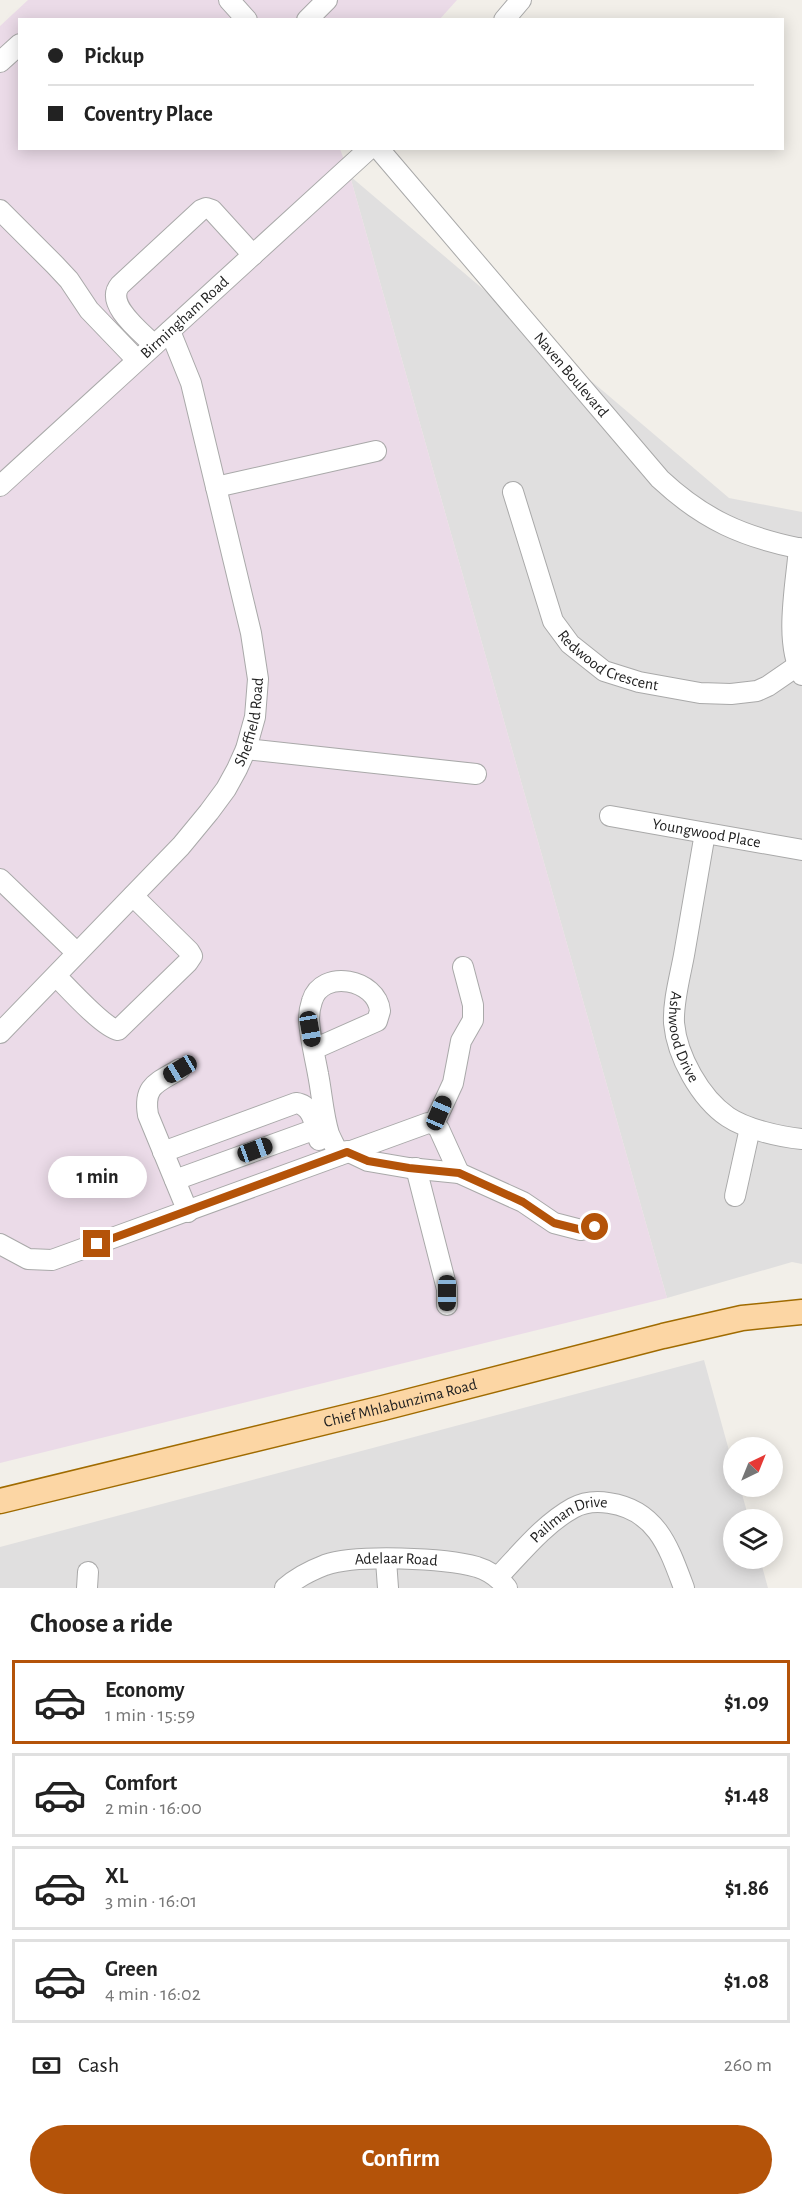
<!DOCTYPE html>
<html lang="en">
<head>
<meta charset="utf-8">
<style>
  body { margin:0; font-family:"Alegreya Sans",sans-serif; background:#f6f6f6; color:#222; height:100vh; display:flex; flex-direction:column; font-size:22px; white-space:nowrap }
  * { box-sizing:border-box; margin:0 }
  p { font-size:20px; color:#767676 }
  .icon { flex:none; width:33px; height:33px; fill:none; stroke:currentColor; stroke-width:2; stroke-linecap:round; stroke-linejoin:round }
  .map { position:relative; height:1588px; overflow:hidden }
  .panel { display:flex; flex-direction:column; background:#fff; flex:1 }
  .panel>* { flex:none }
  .top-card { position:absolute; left:18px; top:18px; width:766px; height:132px; border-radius:0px; box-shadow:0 3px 15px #0003; display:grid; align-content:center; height:132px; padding:0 30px; background:#fff }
  .needle { width:39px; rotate:43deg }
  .tools { position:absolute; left:723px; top:1437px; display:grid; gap:12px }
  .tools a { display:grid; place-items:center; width:60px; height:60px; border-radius:50%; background:#fff; box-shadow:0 3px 15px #0003; font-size:30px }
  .end { position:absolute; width:27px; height:27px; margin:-14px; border:8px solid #b45309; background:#fff; box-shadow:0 0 0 3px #fff }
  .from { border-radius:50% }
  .bubble { position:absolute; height:42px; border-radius:21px; background:#fff; box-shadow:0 3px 15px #0003; font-size:20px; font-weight:600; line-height:42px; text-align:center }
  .car { position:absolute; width:18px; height:36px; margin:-18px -9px; border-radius:8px; box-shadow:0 0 4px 2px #0007; background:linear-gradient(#222 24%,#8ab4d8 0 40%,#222 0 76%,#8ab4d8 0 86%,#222 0) }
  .top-card b { display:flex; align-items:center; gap:21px; height:57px; font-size:22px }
  .top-card b+b { border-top:2px solid #e0e0e0 }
  .top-card i { width:15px; height:15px; background:#222 }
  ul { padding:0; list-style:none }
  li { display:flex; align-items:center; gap:18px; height:84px; margin:0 12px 9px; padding:0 18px; border:3px solid #e0e0e0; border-radius:0px }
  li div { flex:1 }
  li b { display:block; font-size:22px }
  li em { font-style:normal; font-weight:600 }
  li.active { border-color:#b45309 }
  li>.icon { width:54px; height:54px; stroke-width:1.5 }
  h2 { padding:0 30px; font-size:27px; line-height:72px }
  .pay { display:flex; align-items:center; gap:15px; height:66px; padding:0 30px; font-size:22px }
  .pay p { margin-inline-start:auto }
  .action { display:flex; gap:12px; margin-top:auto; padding:12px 30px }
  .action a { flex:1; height:69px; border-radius:36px; background:#b45309; color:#fff; font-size:24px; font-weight:600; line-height:69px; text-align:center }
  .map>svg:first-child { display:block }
</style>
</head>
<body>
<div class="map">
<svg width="802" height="1588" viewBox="0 0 802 1588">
  <rect width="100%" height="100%" fill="#f2efe9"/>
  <path fill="#e0dfdf" d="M350,176L729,498L802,512V1264L792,1262L667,1298Z
    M704,1360L733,1465L734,1486L740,1487L749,1519L734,1520V1558L760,1559L768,1588H0V1547Z"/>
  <path fill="#ebdbe8" d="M28,0H457L439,20H20V148L340,149L350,176L667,1298L0,1463V26Z"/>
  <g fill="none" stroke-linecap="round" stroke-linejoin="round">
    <defs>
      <g id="minor">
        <path d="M229,0L247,20"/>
        <path d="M307,20L327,0"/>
        <path d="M504,20L521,0"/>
        <path d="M0,62L20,44"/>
        <path id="s1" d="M378,148L660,479C704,520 743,537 802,549"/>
        <path d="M0,210L55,265L69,280L89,310L137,360"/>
        <path d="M154,345C141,332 104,304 120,285L201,210L206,208L212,210L253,255"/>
        <path id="s2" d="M0,486L370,148"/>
        <path d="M216,487L376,451"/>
        <path id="s3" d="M513,492L553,621L570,644L604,671L639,682L700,693L731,694L757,691L768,686L797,666"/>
        <path d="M799,548C796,586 784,641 802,675"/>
        <path d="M246,749L476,774"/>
        <path id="s4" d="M610,816L802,850"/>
        <path id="s5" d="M705,833C698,874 691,914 684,955C680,977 673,1001 674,1023C677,1056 700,1098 728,1117C746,1129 780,1137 802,1139"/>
        <path d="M0,879L77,953"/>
        <path d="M56,976C68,988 104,1028 118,1030L188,962L192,956L189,951L133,896"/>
        <path id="s6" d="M0,1033L181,846L209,812L226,789L237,769L246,749L255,717L258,679L251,633L191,383L170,331"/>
        <path d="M314,1049L377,1021L380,1011C377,979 322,968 312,1001C310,1007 309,1014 309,1020C310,1038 315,1057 318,1074C322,1094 323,1115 329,1134C332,1141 336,1148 339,1155"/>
        <path d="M180,1069C157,1083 143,1085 148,1115L188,1212"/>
        <path d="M434,1124L453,1083L461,1041L473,1020V1005L463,967"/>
        <path d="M347,1151L368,1161L409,1168L459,1173L523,1202L554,1223L581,1230L595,1227"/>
        <path d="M163,1152L296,1103C313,1105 315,1126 319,1140"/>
        <path d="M416,1168L447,1289V1305"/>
        <path d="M175,1180L316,1129"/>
        <path d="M735,1196L750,1128"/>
        <path d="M0,1244L28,1259L52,1260L428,1123L434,1124L439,1129L459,1173"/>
        <path d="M386,1560L388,1588"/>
        <path id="s7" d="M498,1577C521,1553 544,1524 573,1508C584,1502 597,1501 609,1503C657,1510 669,1548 684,1588"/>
        <path d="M87,1588L88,1572"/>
        <path id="s8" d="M285,1588C295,1579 312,1570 325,1565C357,1554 445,1558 477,1567C490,1571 499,1578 507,1588"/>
      </g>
      <g id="major">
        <path id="s9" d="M0,1501L383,1408L663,1336L742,1318L802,1312"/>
      </g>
    </defs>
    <use href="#minor" stroke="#a9a9a9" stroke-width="22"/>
    <use href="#major" stroke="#a06b00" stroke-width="27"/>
    <use href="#minor" stroke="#fff" stroke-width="20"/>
    <use href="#major" stroke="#fcd6a4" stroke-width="24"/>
  </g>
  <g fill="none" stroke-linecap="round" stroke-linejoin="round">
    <path stroke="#b45309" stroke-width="8" d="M97,1244L347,1152L368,1161L409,1168L459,1173L523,1202L554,1223L582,1230L595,1227"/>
  </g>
  <g text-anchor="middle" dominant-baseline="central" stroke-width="4.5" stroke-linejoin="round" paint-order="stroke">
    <g font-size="16" fill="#222" stroke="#fff">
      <text stroke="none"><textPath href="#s2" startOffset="250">Birmingham Road</textPath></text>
      <text stroke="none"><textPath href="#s1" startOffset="298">Naven Boulevard</textPath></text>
      <text stroke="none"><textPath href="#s3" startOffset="206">Redwood Crescent</textPath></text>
      <text stroke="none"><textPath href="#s6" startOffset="405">Sheffield Road</textPath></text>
      <text stroke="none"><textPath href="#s4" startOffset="98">Youngwood Place</textPath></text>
      <text stroke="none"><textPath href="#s5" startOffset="208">Ashwood Drive</textPath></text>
      <text stroke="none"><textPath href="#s9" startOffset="412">Chief Mhlabunzima Road</textPath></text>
      <text stroke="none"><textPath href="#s7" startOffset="94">Pailman Drive</textPath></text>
      <text stroke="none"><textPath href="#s8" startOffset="118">Adelaar Road</textPath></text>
    </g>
  </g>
</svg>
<div class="tools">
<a><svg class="needle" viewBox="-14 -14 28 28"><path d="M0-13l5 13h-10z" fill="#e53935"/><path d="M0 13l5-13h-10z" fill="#767676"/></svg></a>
<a><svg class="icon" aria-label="layers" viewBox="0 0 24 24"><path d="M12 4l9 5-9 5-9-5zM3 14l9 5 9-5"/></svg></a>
</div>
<i class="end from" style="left:595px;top:1227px"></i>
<i class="end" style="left:97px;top:1244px"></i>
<div class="bubble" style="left:48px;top:1156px;width:99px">1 min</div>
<i class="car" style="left:310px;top:1029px;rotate:170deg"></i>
<i class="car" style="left:180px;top:1069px;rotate:239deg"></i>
<i class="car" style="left:439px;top:1113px;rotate:23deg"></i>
<i class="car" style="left:255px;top:1150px;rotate:70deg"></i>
<i class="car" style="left:447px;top:1293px;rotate:180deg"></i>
<div class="top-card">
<b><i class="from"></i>Pickup</b>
<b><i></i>Coventry Place</b>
</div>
</div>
<section class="panel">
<h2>Choose a ride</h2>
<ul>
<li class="active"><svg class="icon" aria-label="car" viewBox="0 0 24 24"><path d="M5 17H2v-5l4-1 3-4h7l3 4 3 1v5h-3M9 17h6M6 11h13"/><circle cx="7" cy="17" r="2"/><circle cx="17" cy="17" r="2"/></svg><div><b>Economy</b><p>1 min · 15:59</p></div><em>$1.09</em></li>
<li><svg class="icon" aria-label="car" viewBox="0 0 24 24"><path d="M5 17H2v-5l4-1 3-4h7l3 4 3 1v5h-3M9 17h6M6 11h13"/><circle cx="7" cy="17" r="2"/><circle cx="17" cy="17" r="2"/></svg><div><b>Comfort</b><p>2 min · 16:00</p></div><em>$1.48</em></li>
<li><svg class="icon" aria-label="car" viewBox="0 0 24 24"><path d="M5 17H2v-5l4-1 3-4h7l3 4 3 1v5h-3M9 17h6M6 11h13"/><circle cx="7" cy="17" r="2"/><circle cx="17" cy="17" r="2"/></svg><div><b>XL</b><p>3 min · 16:01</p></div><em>$1.86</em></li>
<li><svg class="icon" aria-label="car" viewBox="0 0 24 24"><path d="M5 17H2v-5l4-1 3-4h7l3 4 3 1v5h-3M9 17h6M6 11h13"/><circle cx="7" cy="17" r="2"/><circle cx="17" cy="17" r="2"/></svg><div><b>Green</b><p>4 min · 16:02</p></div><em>$1.08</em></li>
</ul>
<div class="pay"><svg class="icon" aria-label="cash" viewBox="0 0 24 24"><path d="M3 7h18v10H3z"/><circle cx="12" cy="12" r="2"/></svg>Cash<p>260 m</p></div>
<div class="action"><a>Confirm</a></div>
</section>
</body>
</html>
